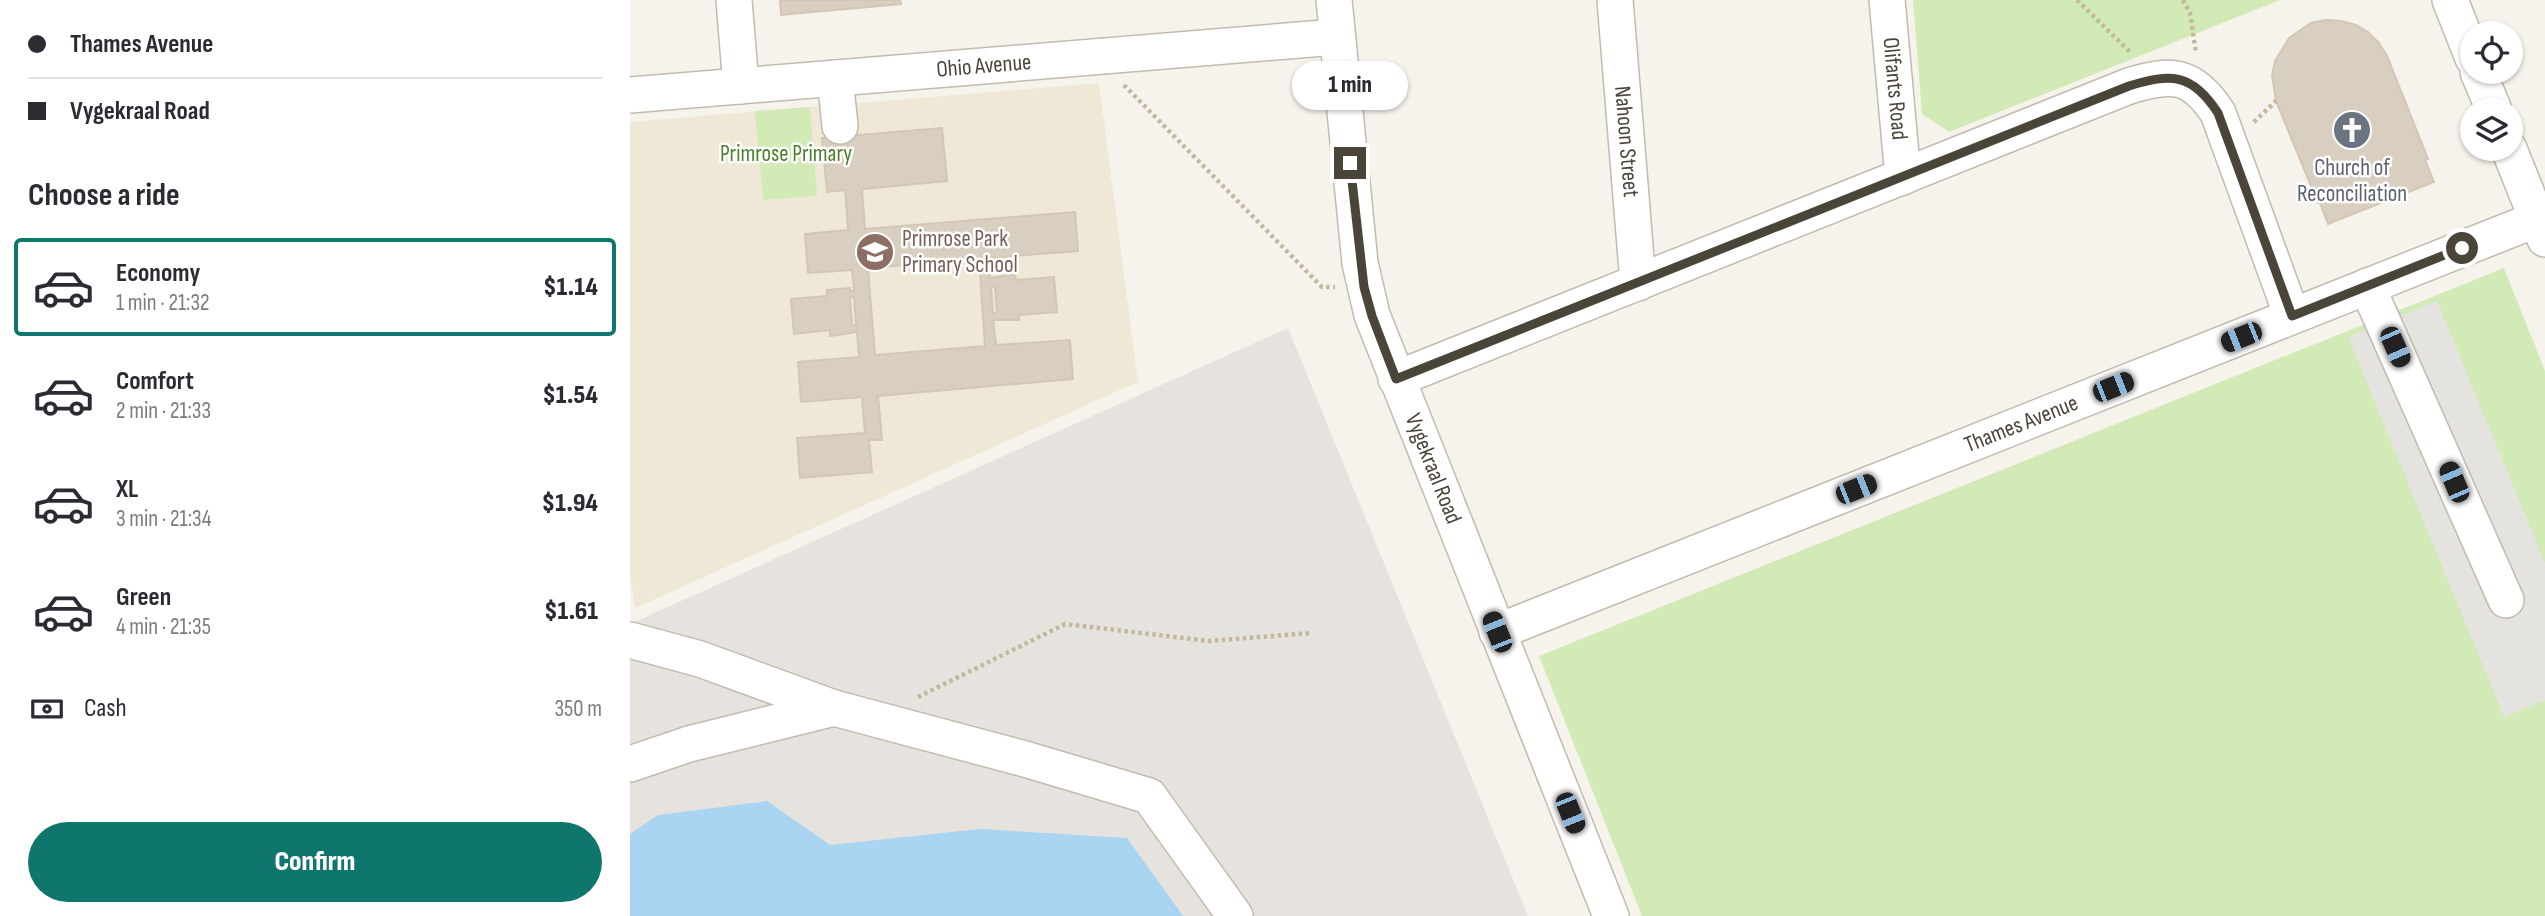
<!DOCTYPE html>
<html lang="en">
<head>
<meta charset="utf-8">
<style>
  body { margin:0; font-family:"Sofia Sans Condensed",sans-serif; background:#f7f7f7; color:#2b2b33; height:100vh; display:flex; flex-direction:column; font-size:26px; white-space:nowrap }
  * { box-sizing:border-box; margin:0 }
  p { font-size:23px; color:#7c7c81 }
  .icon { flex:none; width:38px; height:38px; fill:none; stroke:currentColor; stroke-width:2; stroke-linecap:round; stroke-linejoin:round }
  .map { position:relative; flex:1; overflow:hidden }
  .panel { display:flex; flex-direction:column; background:#fff; width:630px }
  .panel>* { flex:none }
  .banner { display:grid; align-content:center; height:154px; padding:0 28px; background:#fff }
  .controls { position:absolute; left:1830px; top:21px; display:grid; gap:14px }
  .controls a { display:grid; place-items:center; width:63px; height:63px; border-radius:50%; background:#fff; box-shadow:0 2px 5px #0004; font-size:35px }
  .end { position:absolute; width:32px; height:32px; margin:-16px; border:9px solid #4b4439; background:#fff; box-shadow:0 0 0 4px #fff }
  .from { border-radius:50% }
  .bubble { position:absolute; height:49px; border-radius:24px; background:#fff; box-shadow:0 2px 5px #0004; font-size:23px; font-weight:800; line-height:49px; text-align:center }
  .car { position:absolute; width:21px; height:42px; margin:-21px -10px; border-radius:9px; box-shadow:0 0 5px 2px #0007; background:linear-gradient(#222 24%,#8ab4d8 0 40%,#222 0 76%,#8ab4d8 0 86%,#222 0) }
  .banner b { display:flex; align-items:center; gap:24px; height:66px; font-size:26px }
  .banner b+b { border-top:2px solid #e1e1e2 }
  .banner i { width:18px; height:18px; background:#2b2b33 }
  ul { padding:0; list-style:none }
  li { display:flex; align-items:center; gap:21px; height:98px; margin:0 14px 10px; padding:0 14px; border:4px solid transparent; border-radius:7px }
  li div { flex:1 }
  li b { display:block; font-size:26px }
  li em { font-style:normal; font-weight:800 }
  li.on { border-color:#0f766e }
  li>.icon { width:63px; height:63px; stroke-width:1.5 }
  h2 { padding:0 28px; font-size:32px; line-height:84px }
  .pay { display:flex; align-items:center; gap:18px; height:77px; padding:0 28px; font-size:26px }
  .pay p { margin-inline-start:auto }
  .primary-button { display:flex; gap:14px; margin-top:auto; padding:14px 28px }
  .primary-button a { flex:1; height:80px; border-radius:42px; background:#0f766e; color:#fff; font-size:28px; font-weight:800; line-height:80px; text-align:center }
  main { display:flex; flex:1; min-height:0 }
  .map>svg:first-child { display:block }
</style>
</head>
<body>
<main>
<section class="panel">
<div class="banner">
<b><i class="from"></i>Thames Avenue</b>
<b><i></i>Vygekraal Road</b>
</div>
<h2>Choose a ride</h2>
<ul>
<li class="on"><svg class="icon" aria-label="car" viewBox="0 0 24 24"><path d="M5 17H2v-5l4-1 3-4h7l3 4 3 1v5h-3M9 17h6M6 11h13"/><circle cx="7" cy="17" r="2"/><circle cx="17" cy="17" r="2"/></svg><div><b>Economy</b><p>1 min · 21:32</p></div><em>$1.14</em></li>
<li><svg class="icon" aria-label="car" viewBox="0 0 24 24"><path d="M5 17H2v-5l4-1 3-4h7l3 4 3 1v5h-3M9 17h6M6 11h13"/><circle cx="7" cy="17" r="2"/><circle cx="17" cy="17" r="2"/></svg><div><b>Comfort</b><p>2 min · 21:33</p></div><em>$1.54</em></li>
<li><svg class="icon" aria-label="car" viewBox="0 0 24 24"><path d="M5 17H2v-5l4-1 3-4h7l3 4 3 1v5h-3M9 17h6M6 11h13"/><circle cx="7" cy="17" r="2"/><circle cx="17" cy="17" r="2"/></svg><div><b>XL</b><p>3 min · 21:34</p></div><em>$1.94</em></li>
<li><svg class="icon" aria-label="car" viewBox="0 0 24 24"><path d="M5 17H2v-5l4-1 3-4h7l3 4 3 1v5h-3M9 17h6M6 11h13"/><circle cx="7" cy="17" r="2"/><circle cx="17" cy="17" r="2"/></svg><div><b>Green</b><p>4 min · 21:35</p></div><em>$1.61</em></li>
</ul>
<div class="pay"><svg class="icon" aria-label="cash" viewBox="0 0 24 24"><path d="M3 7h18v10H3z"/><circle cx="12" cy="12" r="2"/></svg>Cash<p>350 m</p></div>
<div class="primary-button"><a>Confirm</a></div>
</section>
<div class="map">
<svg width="1915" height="916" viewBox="0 0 1915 916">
  <rect width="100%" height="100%" fill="#f6f3ec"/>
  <path fill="#e6e2dd" d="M658,328L898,916H0V624Z"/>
  <path fill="#efe8d6" d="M469,83L508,382L5,608L0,572V122Z"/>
  <path fill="#d2eab5" d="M1283,0H1650L1319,132L1292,114Z
    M180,107L187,196L133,200L125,111Z
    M1874,268L1915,371V916H1012L909,656Z"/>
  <path fill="#e5e3e0" d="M1807,301L1915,563V700L1874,717L1718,337Z"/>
  <path fill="#a9d4f2" d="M137,801L200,845L350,829L497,838L553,916H0V834L28,815Z"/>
  <path fill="#d8cfc1" stroke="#d3c7b4" stroke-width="2" fill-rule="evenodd" d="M150,0H270L271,4L151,15Z
    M1696,20L1711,21L1726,25L1738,32L1749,43L1757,56L1798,159L1795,160L1804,182L1698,224L1690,203H1688L1646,101L1642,75L1645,61L1659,38L1681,23Z
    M312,128L317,181L232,189L235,229L445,212L448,251L358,258L360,278L385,274L386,280L424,277L427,312L389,315V320H363L366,345L440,340L443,379L248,396L252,440H239L242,472L170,478L167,438L235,433L232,397L171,402L168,362L229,357L227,332L200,336V330L164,334L161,299L197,296V290L220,288V291H224L222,270L178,273L175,234L218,230L215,190L197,192L192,138ZM349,259L355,346L245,355L238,268ZM365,286L367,313H363L361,287ZM220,297H224L226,325L222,326Z"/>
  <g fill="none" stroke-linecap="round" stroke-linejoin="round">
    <defs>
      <g id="minor">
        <path d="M104,0L111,86"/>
        <path id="s1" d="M704,0L730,263L742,315L981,916"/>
        <path id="s2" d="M985,0L1008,283"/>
        <path id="s3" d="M1257,0L1273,177"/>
        <path d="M1820,0L1843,58"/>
        <path d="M1848,72L1864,110"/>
        <path d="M205,78L210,126"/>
        <path id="s4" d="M0,95L706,37"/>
        <path d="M1879,149L1915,239"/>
        <path d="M1737,286L1876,600"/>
        <path d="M766,379L1499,86C1541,73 1562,73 1588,113L1662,316"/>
        <path id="s5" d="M867,632L1915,216"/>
        <path d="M0,640L70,659L204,708L395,759L519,796L605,916"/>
        <path d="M0,764L59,744L204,708"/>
      </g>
    </defs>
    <use href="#minor" stroke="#c2bbae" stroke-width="38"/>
    <path stroke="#c4b79f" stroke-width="4.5" stroke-dasharray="3.5 3.5" stroke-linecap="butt" d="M1447,0L1501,53
      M1553,0L1560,13L1566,53
      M494,85L692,287H705
      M1624,122L1646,101
      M288,697L435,624L579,641L681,633"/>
    <use href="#minor" stroke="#fff" stroke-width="35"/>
  </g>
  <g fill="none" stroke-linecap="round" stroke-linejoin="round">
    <path stroke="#4b4439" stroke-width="9" d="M720,163L734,287L742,316L766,379L1499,86C1541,73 1562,73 1588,113L1662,316L1832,248"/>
  </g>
  <defs>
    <symbol id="church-disc" viewBox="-11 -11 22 22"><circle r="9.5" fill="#6b7280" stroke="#fff"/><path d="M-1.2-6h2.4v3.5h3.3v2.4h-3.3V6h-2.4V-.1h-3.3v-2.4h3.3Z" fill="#fff"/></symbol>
    <symbol id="school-disc" viewBox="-11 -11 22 22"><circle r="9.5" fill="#8d6e63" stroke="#fff"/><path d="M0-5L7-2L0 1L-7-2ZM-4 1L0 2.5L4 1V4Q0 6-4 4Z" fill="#fff"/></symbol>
  </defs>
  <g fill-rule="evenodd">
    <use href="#church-disc" x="1700" y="108" width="44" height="44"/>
    <use href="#school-disc" x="223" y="230" width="44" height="44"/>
  </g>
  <g text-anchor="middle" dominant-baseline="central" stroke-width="5" stroke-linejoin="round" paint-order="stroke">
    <g font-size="23" fill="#4b4439" stroke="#fff">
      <text stroke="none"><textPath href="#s4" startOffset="355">Ohio Avenue</textPath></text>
      <text stroke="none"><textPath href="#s3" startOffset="89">Olifants Road</textPath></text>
      <text stroke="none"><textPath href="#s2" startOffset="142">Nahoon Street</textPath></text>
      <text stroke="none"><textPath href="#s5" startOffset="564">Thames Avenue</textPath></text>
      <text stroke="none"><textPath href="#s1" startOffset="483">Vygekraal Road</textPath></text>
    </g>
    <g font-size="23" fill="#4a7f2a" stroke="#fff">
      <text x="156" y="154">Primrose Primary</text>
    </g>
    <g font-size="23" fill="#5b616d" stroke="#fff">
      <text x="1722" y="168">Church of<tspan x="1722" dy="26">Reconciliation</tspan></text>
    </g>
    <g font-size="23" fill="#785e54" stroke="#fff" text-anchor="start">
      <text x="272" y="239">Primrose Park<tspan x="272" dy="26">Primary School</tspan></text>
    </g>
  </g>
</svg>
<div class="controls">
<a><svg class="icon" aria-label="locate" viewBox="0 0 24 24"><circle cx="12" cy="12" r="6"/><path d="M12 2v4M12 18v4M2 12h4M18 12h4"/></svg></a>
<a><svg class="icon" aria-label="layers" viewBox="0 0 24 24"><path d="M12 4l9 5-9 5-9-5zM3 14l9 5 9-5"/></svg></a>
</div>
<i class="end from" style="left:1832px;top:248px"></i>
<i class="end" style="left:720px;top:163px"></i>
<div class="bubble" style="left:662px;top:61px;width:116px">1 min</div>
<i class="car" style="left:1611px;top:337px;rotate:248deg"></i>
<i class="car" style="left:1765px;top:347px;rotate:156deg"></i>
<i class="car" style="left:1483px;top:387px;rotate:68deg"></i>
<i class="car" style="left:1824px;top:482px;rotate:337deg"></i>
<i class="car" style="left:1226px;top:489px;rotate:68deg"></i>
<i class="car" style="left:867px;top:632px;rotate:338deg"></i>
<i class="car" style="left:940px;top:813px;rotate:158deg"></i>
</div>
</main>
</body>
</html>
